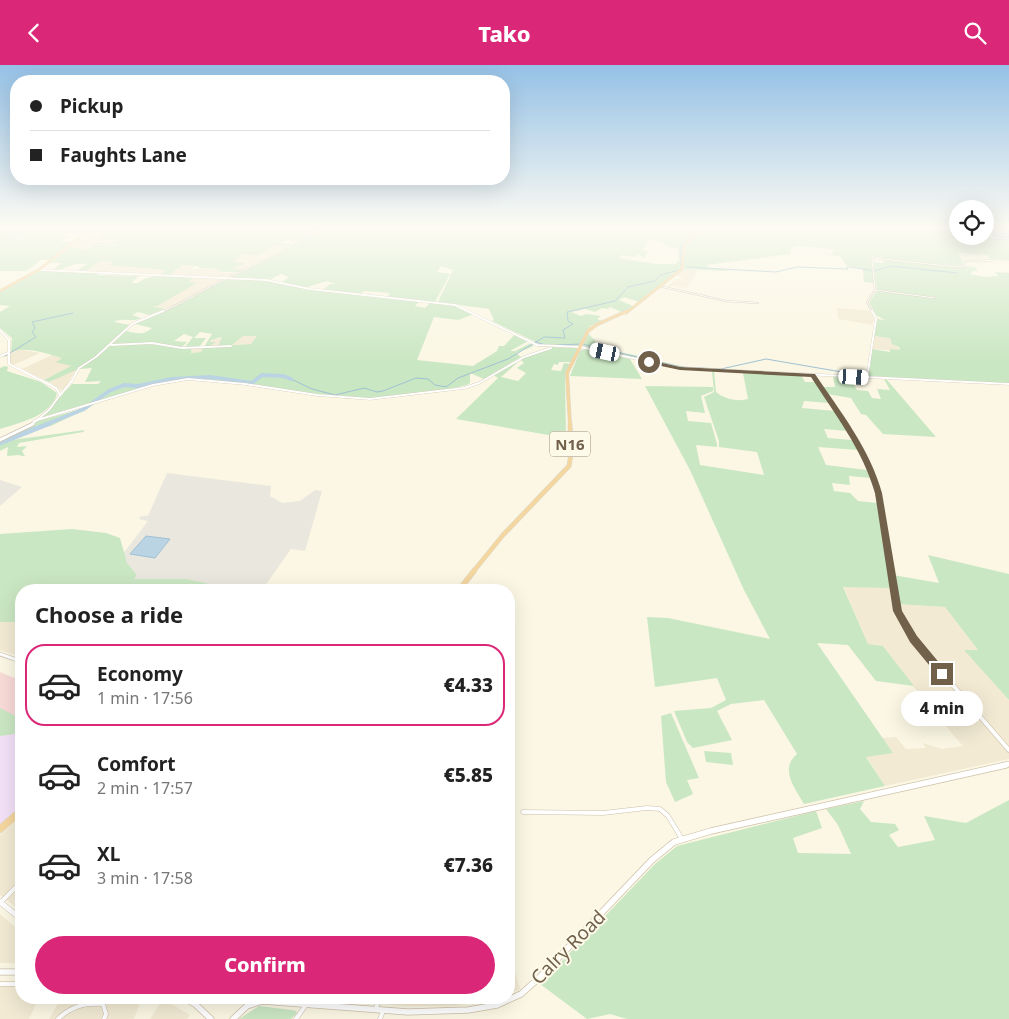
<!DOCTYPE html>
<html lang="en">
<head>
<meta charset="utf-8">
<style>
  body { margin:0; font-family:"Noto Sans",sans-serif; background:#f2f2f2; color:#222; height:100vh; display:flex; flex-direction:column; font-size:19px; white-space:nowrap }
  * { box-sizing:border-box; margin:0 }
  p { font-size:16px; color:#767676 }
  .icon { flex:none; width:28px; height:28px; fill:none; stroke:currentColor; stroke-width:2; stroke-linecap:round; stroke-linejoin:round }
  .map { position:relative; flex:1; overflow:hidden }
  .drawer { position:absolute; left:15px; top:519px; width:500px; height:420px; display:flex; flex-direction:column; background:#fff; border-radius:20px; box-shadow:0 5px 20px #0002 }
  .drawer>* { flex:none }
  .guide { position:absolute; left:10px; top:10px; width:500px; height:110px; border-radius:20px; box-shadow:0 5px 20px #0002; display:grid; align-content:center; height:110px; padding:0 20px; background:#fff }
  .tools { position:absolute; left:949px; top:135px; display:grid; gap:10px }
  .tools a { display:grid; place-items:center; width:45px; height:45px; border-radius:50%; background:#fff; box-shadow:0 5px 20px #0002; font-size:25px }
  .end { position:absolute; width:22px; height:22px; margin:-11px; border:6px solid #71614b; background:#fff; box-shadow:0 0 0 2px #fff }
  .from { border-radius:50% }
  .bubble { position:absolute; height:35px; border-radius:18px; background:#fff; box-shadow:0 5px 20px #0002; font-size:16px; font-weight:800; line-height:35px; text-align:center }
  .car { position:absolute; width:15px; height:30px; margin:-15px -8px; border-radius:6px; box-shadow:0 0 4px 1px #0007; background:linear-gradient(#fff 24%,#345 0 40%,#fff 0 76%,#345 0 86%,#fff 0) }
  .guide b { display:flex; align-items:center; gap:18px; height:48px; font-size:19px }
  .guide b+b { border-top:1px solid #e0e0e0 }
  .guide i { width:12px; height:12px; background:#222 }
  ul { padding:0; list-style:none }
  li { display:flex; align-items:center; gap:15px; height:82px; margin:0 10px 8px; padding:0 10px; border:2px solid transparent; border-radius:20px }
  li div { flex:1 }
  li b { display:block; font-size:19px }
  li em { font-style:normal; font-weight:800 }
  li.selected { border-color:#db2777 }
  li>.icon { width:45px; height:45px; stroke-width:1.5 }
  h2 { padding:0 20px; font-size:22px; line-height:60px }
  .button { display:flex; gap:10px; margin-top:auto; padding:10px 20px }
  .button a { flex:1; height:58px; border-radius:30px; background:#db2777; color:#fff; font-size:20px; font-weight:800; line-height:58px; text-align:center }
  header { display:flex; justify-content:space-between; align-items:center; height:65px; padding:0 20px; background:#db2777; color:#fff; font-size:22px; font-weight:800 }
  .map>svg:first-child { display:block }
</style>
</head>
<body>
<header><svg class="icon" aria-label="back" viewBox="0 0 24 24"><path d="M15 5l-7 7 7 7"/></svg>Tako<svg class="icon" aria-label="search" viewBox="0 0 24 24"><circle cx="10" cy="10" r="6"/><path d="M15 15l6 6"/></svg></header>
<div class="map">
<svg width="1009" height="954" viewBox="0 0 1009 954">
  <rect width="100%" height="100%" fill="#fbf7e4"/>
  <path fill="#f2ead3" d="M102,166L97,174L117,175L110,180L95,179L85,185L70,182L74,179H81L76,177L88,167Z
    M277,180L290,181L245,205L233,204L238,201L232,197L242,189L258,190Z
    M100,196L114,197L110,200L167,205L161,209L86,206Z
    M182,200L194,201L191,204H221L223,208H235L226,212L169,209Z
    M685,204L698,205L687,223L673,221L665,223L676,214H684L676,210Z
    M195,212L223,213L178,239L165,244L151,241L196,219L187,217Z
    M837,243L871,246L875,252L874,257H872L873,260L838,254Z
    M243,271H258L251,279L204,282L201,287L191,288L192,283L203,282L215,277H209L211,275L223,273L218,281Z
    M874,271L890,273L901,286L872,284Z
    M17,284L40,288L13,300L10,298L9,290L11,287Z
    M52,290L63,293L57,296L71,301L44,315L22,304Z
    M74,305H76L64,325H60L49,317Z
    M843,521L890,523L891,535L903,563L933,601L1009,688V694L885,721L866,691L892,687L882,673L896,672L906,684L926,683L923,678L942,684L963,681L926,638L883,581L868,579Z
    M898,539L945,542L978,585H965L1009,635V682L923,582L904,554Z
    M0,557H21V592L0,585Z
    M21,752V846L0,830V770Z
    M0,849L21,867V898H0Z
    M509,886L520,924L509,929Z
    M0,916H21V932L39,933L29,954H0Z
    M61,933H142L134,954H49Z
    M302,933H500L455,941H407Z
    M163,934L190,950L187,954H150Z"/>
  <path fill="#eae7de" d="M167,408L271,421L270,431L282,438L300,436L315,425L322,426L305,486L291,484L262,525H234L187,514H133L137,510L127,498L123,489L148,456L139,454L141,451H148Z
    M0,415L22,422L0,441Z"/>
  <path fill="#f3e1f7" d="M21,666V743L0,761V671Z"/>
  <path fill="#f8dad7" d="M0,607L14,613L21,607V666L0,671Z"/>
  <path fill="#cae7c3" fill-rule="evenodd" d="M0,161H91L85,167L65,169L64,172H71L60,177H73L50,195H41L26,206H0Z
    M94,161H317L297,176L286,175L280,178L291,179L290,181L277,180L258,190L242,189L233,197L245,198L234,203L245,205V206L293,180L301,178L298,177C311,170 322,165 336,161H894L886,163C897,163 905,161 916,161L903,162L948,165L950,167H957L958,171C975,171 991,174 1009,175V194H990L987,190L960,188L958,189L963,197L962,201L924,198L975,202L978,206H973L970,209L984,212L998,211L995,207L1009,208V318L868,311L872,284L890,287V284L900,285L899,282L892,279L890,273L874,271L877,254L885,255L876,250L869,237L877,226L873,197L883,198L884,193L871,191L874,218L864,217L863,204L846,200L840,191L817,188L832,189L834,184L797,181L791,183L790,189L706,200L709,203L725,204L728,206H726L682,204L639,237L624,232L619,235L633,241L624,248L610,242L608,244L602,243L595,247L585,244L571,247L581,251L586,249L601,251L597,254L602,256L590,261L579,281L542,280L492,256L494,255L489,244L438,237L453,205L441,201L437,207L450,209L435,237L387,232L390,228L364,226L359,229L323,225L330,219H336L327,216L304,223L281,218L289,212L281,209L269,215L228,213L245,206C234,208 226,207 217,206L220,204L199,203L198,201L182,200L169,210L161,209L166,205L109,200L113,197L100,196L86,206L78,205L87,199C76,196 65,205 53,205L62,198H50L70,182L85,185L95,180L121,181L110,180L116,175L97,174L102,166L88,167ZM648,175L662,177L664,180L678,184L679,195L675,199H656L618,193L621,190L635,192L637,189L644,193L648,187L643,185Z
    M41,205L100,208L97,210L139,211L131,218H138C152,206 178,212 195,212L188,217L197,218L157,241H151L165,244L149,250L138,247L132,250L141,253C132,258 124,252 114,257L130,260L94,293L76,305L49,317L44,315L71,301L56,297L62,293C48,289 25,281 11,287L12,273L0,263V247L10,241L0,240V226Z
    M227,213L265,215L304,224L419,237L415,241L425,243L430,238L453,240L474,249L458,255L434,252L417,295L473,301L497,286L499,281H504L515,269L528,276L510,286H515L529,279L534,281L516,288L521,292L484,314L470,308V318L467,320L445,325L370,333L317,329L246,318L188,313L155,319L42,352L72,319H98L101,316L85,317L92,303L80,304L111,280L152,279L175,283L154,278L112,279L126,266C136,268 142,271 152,263L135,259L182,238ZM200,267L212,269L201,287L191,288L192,283H181L187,277L174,276L184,269L193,272L185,282L200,281L206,273H194ZM243,271H257L251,279L208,282L216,277H210L211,275L222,272L218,281L232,280Z
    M588,269L595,275L597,283L649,293L655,291L654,295L690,303L677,302L582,281Z
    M553,282L578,283L571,297H559L558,300L554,299L551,305L561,306L564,298L570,299L565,308L566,373L456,354L498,313L493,310L516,296L517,298L501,312L518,316L526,308L517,303L524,298L520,294Z
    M584,284L630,294L642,314L570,311L580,286Z
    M5,301L8,302L7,306L41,317L57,328C52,351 19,358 0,364V303Z
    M712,306H714L716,327C724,334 738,337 748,334L743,308L801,310L805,317H815L829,338L804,336L802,343L835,346L847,366L824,364L828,373L852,375L858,385L818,382L826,400L867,405L871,413L849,411L850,420L832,418L834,426L850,428L858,436L877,438L890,523L843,522L868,579L883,581L914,621L876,616L848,580L817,578L893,688L866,692L885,721L804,739C795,723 779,704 797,689L764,635L731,639L717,646L732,675L693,683L687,677L674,646L711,643L726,635L717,613L655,622L647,552L668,553L770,574L744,525L690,405L645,321L713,322V326L701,331L705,348L686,346L688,356L711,358L717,379V382L696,380L700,400L764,410L757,387L719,382V376L704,332L714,327Z
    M833,312L850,313L857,325L868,326L872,333L881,334L877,324L890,325L884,314L887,315L936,372L883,369L866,350L861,349L851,333L827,329L823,322H835Z
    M90,342L51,361L38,363L12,375L85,365L83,367L19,378L17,382L27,381L22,386L25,391H23L18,390L7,391L8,382L0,386V376L18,368L37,356Z
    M72,464L106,468L120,473L127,498L137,510L134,514H187L227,523C214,526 204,518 190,525H21V557H0V469Z
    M928,490L1009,509V635L964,585H978L945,542L898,539L893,510L939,518Z
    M0,643L21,654V665L14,669L0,671Z
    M671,648L699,713L687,715L693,729L675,737L666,717L661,651Z
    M704,686L731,688L733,700L706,697Z
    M1009,735V954H627L610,949L587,954L540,919L655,799L677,781L816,746L822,763L793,773L798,788L851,789L838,760L826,744L864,736L860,744L871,757L895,759L899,765L889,770L898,782L935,775L924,751L966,758Z
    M259,941L292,945L296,946L297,948L291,954H239Z"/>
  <path fill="#bad4e3" stroke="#a0c1d4" d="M1000,161H1009V173L997,172L985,166V162Z
    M146,471L170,474L155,493L130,489Z"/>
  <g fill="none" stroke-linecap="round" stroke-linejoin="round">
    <path stroke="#a0c1d4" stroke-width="1" d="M876,161L919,162
      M985,171L992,174L1009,175
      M0,172L64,161
      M681,202V180L706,161
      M687,202L776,207L797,202L848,204L847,202H851L875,206L891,201L957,208
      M535,277L546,280
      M557,280L582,279L681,302L721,304L766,294L865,311
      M10,288L36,272L32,267L35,263L32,257L73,248
      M5,291L7,290
      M291,314L312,324L335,330L364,323L377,327L383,326L416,313L428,314L435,320L446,322L458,313L508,294L544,272L565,273L563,265L573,259L568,256L567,247L615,236L628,222L655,216L660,210L679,205"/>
    <path stroke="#bad4e3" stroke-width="2" d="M985,161H997
      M919,162L942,165L958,163"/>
    <path stroke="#bad4e3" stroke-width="4" d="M45,360L84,344L109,326L124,320L138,321L172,314L210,312L252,318L262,310L283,311L291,314"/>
    <path stroke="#bad4e3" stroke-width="5" d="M0,378L48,359"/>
    <defs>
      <path id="minor-far3" d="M73,178L109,180
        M659,221L726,236L758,238
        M875,225L935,233
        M160,248C184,237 205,224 229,212C260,197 293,184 320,161
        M873,248L867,237L875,225L872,193L957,202L963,201L966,196L1009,195"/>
      <path id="minor-far2" d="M111,280L152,278L182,283L231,281
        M0,291L8,288
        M867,313L876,254L872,246
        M60,330L72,316L79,303L96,292L132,259L163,246"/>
      <path id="minor-far1" d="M0,589L17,595"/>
      <path id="minor" d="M523,747L603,748L647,743L660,744L668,751L682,774
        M1,837L21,817
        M0,919H21
        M103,939L106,949L104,954
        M376,944L379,932
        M58,954C71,941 85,938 103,939L106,932
        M296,954L305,941
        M380,954L383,946"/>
      <path id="tertiary-far3" d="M39,205L266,215L310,224L455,240L537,280L580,282L680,303L1009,319
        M0,265L9,275V299L56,323L60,330L49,345L31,360
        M813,310L846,360
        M34,356L153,320L188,314L245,319L317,330L370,334L464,323L479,318L524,292L551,283"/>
      <path id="tertiary-far2" d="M846,359C880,412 882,447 891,507
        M0,375L33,359"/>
      <path id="tertiary-far1" d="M890,506L900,553L913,574L1009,685"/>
      <path id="tertiary" d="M0,837L21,854"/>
      <path id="secondary-far1" d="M1001,701L1009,699"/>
      <path id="secondary" d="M0,907H21
        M182,932L195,939L211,954
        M233,954L247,941L262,936L408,947L468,945L497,940L521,929L539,913L652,795L674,777L711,766L1006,700"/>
      <path id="trunk-far4" d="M0,226L40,204L93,161
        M626,248L682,204L684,180L710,161"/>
      <path id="trunk-far3" d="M570,360L567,308L588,266L596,260L627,246"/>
      <path id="trunk-far2" d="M473,507L503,470L569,401L571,389L570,359"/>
      <path id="trunk-far1" d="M459,525L474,506"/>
      <path id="trunk" d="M0,764L21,746"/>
    </defs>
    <use href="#minor-far3" stroke="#cbc0ab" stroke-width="2"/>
    <use href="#minor-far2" stroke="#cbc0ab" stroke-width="2.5"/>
    <use href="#minor-far1" stroke="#cbc0ab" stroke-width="4.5"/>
    <use href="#minor" stroke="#cbc0ab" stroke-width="5"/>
    <use href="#tertiary-far3" stroke="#cbc0ab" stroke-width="2.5"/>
    <use href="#tertiary-far2" stroke="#cbc0ab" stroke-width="4.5"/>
    <use href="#tertiary-far1" stroke="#cbc0ab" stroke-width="5"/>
    <use href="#tertiary" stroke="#cbc0ab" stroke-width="6"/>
    <use href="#secondary-far1" stroke="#cec1a9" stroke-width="5.5"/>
    <use href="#secondary" stroke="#cec1a9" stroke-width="7"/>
    <use href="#trunk-far4" stroke="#ddd9d4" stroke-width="3"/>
    <use href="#trunk-far3" stroke="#ddd9d4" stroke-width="4"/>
    <use href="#trunk-far2" stroke="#ddd9d4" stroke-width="5"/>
    <use href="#trunk-far1" stroke="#ddd9d4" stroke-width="6"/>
    <use href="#trunk" stroke="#ddd9d4" stroke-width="8"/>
    <use href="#minor-far3" stroke="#fff" stroke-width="1"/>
    <use href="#minor-far2" stroke="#fff" stroke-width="2"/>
    <use href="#minor-far1" stroke="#fff" stroke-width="3"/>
    <use href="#minor" stroke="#fff" stroke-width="4"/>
    <use href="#tertiary-far3" stroke="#fff" stroke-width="2"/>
    <use href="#tertiary-far2" stroke="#fff" stroke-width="3"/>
    <use href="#tertiary-far1" stroke="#fff" stroke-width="4"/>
    <use href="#tertiary" stroke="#fff" stroke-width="5"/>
    <use href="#secondary-far1" stroke="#fff" stroke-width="4.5"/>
    <use href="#secondary" stroke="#fff" stroke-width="5.5"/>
    <use href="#trunk-far4" stroke="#f4d69f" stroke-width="2.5"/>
    <use href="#trunk-far3" stroke="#f4d69f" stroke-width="3"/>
    <use href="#trunk-far2" stroke="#f4d69f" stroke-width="4"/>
    <use href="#trunk-far1" stroke="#f4d69f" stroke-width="5"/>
    <use href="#trunk" stroke="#f4d69f" stroke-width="7"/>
  </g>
  <linearGradient id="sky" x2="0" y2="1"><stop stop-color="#95c1e6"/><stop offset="0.55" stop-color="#fdfbf3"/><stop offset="1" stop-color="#fdfbf3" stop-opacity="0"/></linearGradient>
  <rect width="1009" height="295" fill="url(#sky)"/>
  <path fill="#71614b" d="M649,295L680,302L815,309C840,346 870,384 882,428L902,546L917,571L946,606V612H939L910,577L893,546L875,428C863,385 834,348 811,312L680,305L647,298Z"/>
  <g text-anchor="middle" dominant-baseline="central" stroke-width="4" stroke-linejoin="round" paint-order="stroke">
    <rect fill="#fefaea" stroke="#9b8f7b" stroke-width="1" x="550" y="366.5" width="40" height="25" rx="4"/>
    <g font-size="15" font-weight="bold" fill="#71614b">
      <text x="570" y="379">N16</text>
    </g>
    <g font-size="19" fill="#71614b" stroke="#fefaea">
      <text transform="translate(568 882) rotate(-45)">Calry Road</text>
    </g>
  </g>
</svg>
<div class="tools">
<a><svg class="icon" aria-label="locate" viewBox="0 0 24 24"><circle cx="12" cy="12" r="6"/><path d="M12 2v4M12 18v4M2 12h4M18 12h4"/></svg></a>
</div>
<i class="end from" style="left:649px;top:297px"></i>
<i class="end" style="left:942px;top:609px"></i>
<div class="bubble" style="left:901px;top:626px;width:82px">4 min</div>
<i class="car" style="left:605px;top:287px;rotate:282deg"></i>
<i class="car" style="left:854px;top:312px;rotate:93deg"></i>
<div class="guide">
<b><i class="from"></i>Pickup</b>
<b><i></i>Faughts Lane</b>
</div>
<section class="drawer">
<h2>Choose a ride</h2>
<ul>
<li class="selected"><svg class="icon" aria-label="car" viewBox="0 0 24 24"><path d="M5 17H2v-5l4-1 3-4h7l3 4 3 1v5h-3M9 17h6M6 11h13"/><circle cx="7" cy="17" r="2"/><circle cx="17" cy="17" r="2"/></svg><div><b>Economy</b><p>1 min · 17:56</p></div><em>€4.33</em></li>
<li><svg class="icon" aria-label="car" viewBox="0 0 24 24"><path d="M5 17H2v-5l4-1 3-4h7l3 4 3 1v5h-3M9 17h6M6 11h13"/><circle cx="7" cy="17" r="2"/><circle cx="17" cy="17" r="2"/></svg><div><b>Comfort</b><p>2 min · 17:57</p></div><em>€5.85</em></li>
<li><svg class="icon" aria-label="car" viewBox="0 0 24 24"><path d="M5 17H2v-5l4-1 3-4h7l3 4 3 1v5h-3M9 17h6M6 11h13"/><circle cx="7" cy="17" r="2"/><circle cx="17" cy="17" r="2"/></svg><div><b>XL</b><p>3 min · 17:58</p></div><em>€7.36</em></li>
</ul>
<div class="button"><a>Confirm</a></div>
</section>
</div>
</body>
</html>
